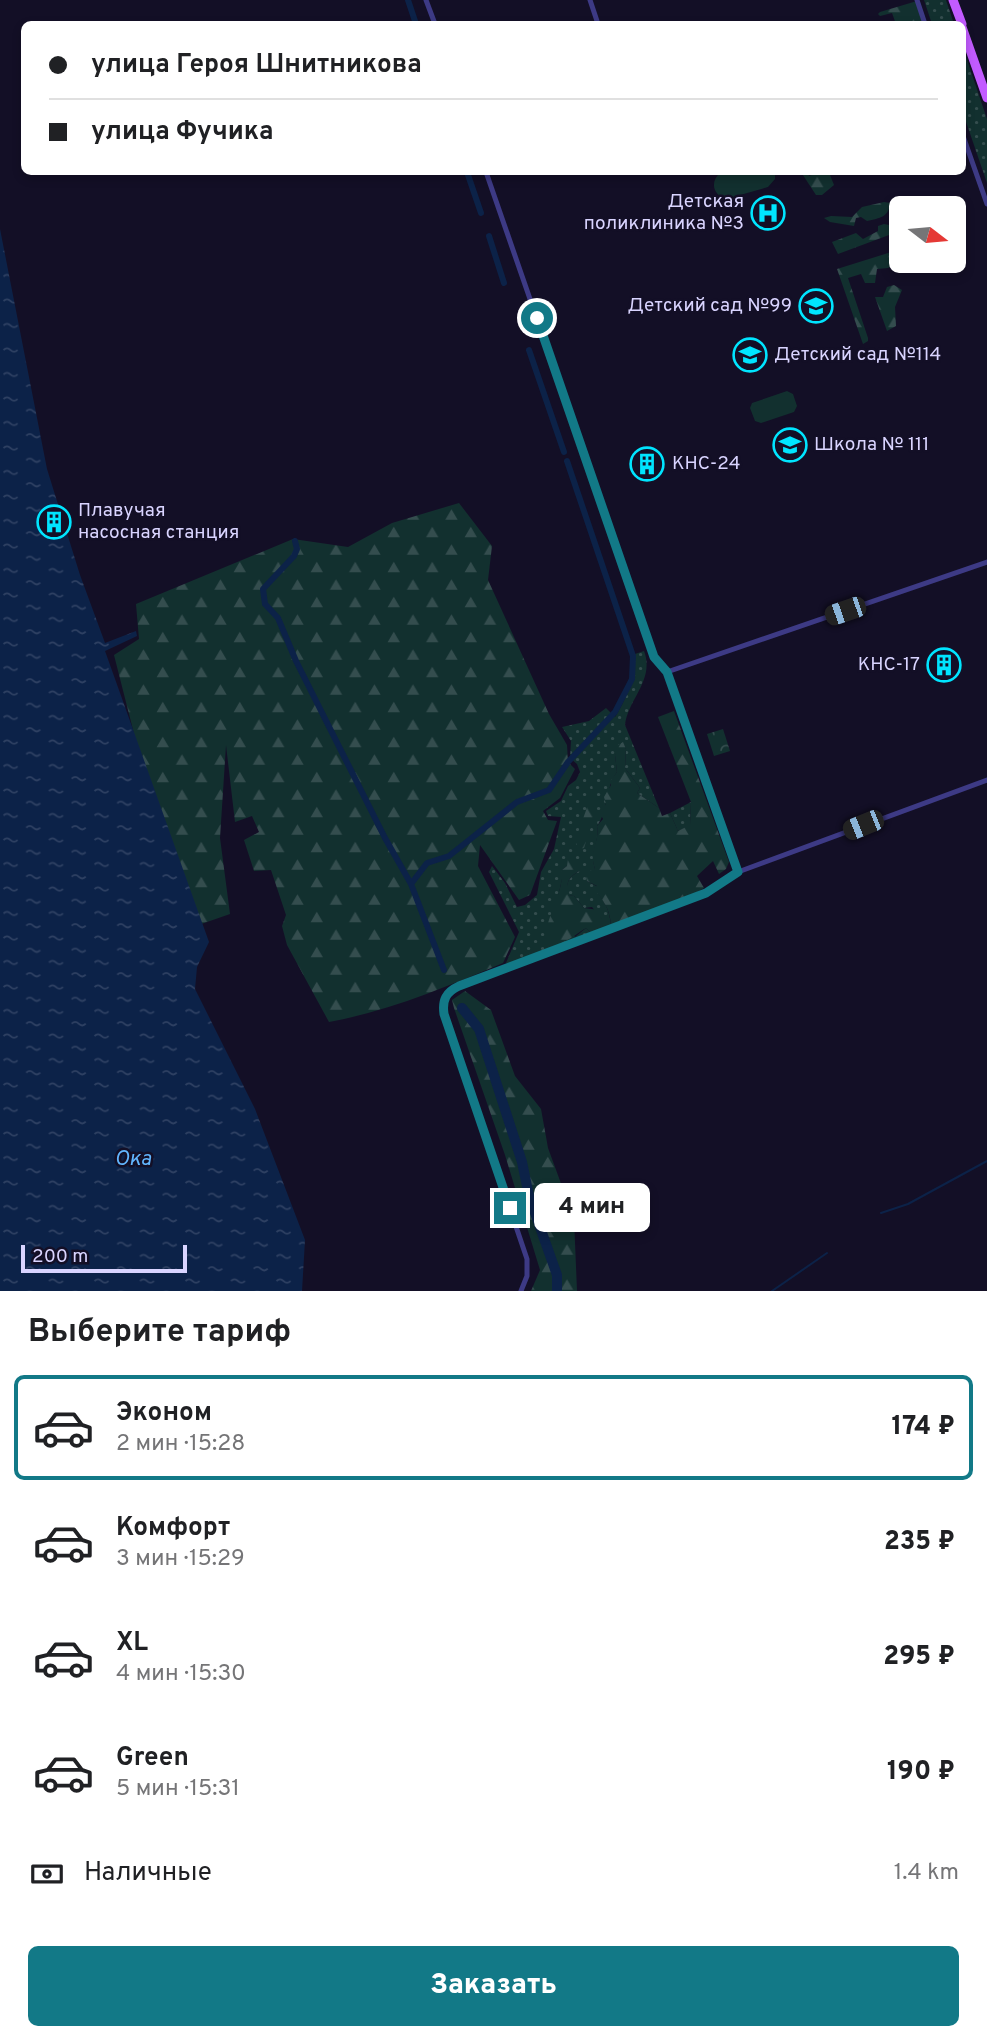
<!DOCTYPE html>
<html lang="ru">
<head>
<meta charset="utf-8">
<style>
  body { margin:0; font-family:Overpass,sans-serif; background:#f2f2f2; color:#202124; height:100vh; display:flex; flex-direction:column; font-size:26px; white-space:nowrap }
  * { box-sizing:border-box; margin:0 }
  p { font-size:23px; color:#757577 }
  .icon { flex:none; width:38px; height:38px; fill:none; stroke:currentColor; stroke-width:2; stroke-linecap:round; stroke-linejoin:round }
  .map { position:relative; height:1291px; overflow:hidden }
  .details { display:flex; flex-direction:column; background:#fff; flex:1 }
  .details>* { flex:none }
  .banner { position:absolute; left:21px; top:21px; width:945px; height:154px; border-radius:10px; box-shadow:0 4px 10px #0003; display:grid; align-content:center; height:154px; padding:0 28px; background:#fff }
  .needle { width:46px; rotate:106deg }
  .controls { position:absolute; left:889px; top:196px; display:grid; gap:14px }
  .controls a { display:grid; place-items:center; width:77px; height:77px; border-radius:10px; background:#fff; box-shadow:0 4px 10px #0003; font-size:35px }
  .scale { position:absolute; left:21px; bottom:18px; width:166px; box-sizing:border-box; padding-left:7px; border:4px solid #d9d4ff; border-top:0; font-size:19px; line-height:24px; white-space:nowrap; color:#d9d4ff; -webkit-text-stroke:5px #130f26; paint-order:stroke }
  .end { position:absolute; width:32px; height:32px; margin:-16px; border:9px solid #127987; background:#fff; box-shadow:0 0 0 4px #fff }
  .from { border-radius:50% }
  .bubble { position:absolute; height:49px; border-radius:10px; background:#fff; box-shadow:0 4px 10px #0003; font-size:23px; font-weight:800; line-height:49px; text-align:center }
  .car { position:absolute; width:21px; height:42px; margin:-21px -10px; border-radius:9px; box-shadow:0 0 5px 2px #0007; background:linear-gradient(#222 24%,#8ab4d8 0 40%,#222 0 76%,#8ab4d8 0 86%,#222 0) }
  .banner b { display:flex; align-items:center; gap:24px; height:66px; font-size:26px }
  .banner b+b { border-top:2px solid #e0e0e0 }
  .banner i { width:18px; height:18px; background:#202124 }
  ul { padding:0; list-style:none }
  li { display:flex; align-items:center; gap:21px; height:105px; margin:0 14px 10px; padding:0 14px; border:4px solid transparent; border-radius:10px }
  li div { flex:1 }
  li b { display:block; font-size:26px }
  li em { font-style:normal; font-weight:800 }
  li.active { border-color:#127987 }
  li>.icon { width:63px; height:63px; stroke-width:1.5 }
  h2 { padding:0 28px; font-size:32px; line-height:84px }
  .pay { display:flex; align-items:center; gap:18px; height:77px; padding:0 28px; font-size:26px }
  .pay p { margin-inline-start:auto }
  .primary-button { display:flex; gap:14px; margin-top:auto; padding:14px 28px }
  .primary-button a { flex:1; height:80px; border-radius:10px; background:#127987; color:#fff; font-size:28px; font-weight:800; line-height:80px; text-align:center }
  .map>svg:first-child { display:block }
</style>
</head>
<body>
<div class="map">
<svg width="987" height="1291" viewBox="0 0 987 1291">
  <defs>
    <pattern id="grass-dots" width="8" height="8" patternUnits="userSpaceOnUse" patternTransform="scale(1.75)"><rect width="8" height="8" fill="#12302f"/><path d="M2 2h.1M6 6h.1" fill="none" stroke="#344d4e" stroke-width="1.8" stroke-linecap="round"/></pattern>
    <pattern id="forest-firs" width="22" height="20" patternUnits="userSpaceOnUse" patternTransform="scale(1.75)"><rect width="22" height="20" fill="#12302f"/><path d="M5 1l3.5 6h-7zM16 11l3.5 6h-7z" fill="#344d4e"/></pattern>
    <pattern id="park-crowns" width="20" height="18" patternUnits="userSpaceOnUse" patternTransform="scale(1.75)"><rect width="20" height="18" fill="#12302f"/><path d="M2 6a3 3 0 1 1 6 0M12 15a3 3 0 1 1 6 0" fill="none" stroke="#344d4e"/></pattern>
    <pattern id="water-ripples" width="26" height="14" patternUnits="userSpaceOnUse" patternTransform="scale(1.75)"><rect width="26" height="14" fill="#0c2248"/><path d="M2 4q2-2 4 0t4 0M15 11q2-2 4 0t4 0" fill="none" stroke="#2f4163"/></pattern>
  </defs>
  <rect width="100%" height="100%" fill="#130f26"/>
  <path fill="url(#grass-dots)" d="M924,0H946L954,24H932Z
    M963,48L987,119V183L963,113Z
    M644,651C655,680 628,699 625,725L659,808L637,793L640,788L625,768L626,749L623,743L615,755L617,772C605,787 609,810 597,826C600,843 589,850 595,869L587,881L598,887L594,889C605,901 609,909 611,925L604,922L592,907L584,908L574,896L567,895C566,883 568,878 579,871L567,866L562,870V879L556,906L575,937L586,928L592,934L510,963H506L519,932L489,872L492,866L505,883L517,907L525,905L537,895L541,872L554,849L561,817L548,816L546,811L561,801L568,786L576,780L580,772L577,764L570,758L571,741L562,727L589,721L606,708L615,717C627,697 635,679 632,655Z
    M691,802L690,826L678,831L670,813Z"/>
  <path fill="url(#forest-firs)" d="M917,1L926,24H896L892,13L880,16L878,14L880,12Z
    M801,172H807L809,176L821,172H841L830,175L834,185L822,195H816Z
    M884,202L890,203C889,217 880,218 867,221L861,217L856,218L854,226L830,222L824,218L831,216L852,217L862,207Z
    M884,224L894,226L896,230L889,235L838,254L832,242L856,233L863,239L878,231V226Z
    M901,249V261H903L888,268L877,269L875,283H865L861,274L848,278L868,338V341L863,344L837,269Z
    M894,285L902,290L895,307L896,326L887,331L875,297H883L887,287Z
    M459,503L492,546L488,580L549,714L567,745L568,762L575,769L560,798L543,811L548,820L557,821L530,895L519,900L480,845L478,866L515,937L503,963C446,987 389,1011 329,1022L287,945L282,926L286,915L271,870L254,871L244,840L259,832L252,816L235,822L226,745L220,838L230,914L184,930L114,655L139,639L136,604L293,539L348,547L392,523Z
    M674,711L729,862L726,869L719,874L713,861L697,876L704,888L678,903L592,934L586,928C573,936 562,948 545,943C545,916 563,897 562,870L567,866L568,859L580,863L579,871C568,878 566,882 568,895L574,896L584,908L599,910L601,918L611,924C609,908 604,900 593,889L597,886L587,881L585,872L595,869C588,848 600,844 597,826L603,819L600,813L606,804L604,797L611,785V780L617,772L615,755L618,745L623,742L626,749L625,768L640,788L637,793L659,808L662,816L670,813L678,831L690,825L691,802L658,717Z
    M600,782V787L594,793L596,811L584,848L579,849L575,841L593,791L592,783Z
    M465,991L491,1010L515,1076L541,1109L548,1148L574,1219L577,1291H531L540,1270L505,1155L454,1008L452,1000Z"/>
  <path fill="url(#park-crowns)" d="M723,729L730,751L714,756L707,734Z"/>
  <path fill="#12302f" d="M721,172H775V179L768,187L726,199C712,194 710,181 721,172Z
    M787,391L793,394L797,406L794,412L761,423L755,421L750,408L752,403Z"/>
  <path fill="url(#water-ripples)" d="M0,229L47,469L80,575L105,643L136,631L137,636L105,651L209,942L197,967L195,989L255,1109L305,1240L302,1291H0Z"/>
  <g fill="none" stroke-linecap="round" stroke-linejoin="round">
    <path stroke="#0c2248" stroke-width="2" d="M881,1213L908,1204L987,1161
      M772,1291L827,1253"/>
    <path stroke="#0c2248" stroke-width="6" d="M408,0L416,24
      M467,172L481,213
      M489,236L504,283
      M529,350L564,452
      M295,541L297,549L294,556L263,589L265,604L278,618L296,661L385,838L411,884
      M444,970L411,884L427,863L449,856L517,802L549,790L568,762L615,712L632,679L633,656L567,461"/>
    <path stroke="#0c2248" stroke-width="10" d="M462,1008L479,1029L522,1162L529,1196L557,1275V1291"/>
    <path stroke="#3d3a85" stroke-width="5" d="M426,0L435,24
      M590,0L598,24
      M917,0L925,24
      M962,133L987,204
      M486,172L654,657L667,672
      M667,672L987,562
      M667,672L738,872
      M521,1291L527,1276V1259L444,1014C442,1000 446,992 459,986L706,893L738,872L987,780"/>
    <path stroke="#c25bff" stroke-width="9" d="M953,0L962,24
      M962,27L987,98"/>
  </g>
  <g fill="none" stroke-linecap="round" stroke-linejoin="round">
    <path stroke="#127987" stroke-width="9" d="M510,1208L444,1014C442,1000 446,992 459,986L706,893L738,872L667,672L654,657L537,318"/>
  </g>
  <defs>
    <symbol id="hospital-ring" viewBox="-11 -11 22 22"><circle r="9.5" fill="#130f26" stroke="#00e5ff" stroke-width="1.5"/><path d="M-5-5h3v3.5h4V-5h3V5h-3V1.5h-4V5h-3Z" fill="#00e5ff"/></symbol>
    <symbol id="school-ring" viewBox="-11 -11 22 22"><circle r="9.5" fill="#130f26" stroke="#00e5ff" stroke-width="1.5"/><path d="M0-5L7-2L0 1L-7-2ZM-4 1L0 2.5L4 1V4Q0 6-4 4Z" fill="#00e5ff"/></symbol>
    <symbol id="building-ring" viewBox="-11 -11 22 22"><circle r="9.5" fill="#130f26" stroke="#00e5ff" stroke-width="1.5"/><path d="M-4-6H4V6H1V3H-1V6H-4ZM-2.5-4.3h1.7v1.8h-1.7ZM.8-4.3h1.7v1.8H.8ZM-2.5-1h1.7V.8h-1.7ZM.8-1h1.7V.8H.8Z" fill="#00e5ff"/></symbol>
  </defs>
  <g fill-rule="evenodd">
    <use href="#hospital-ring" x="749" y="194" width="38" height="38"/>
    <use href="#school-ring" x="797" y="287" width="38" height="38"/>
    <use href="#school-ring" x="731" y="336" width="38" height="38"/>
    <use href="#school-ring" x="771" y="426" width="38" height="38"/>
    <use href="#building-ring" x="628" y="445" width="38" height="38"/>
    <use href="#building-ring" x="35" y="503" width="38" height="38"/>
    <use href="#building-ring" x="925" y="646" width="38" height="38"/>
  </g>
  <g text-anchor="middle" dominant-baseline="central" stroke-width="5" stroke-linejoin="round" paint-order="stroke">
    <g font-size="19" fill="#d9d4ff" stroke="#130f26" text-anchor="start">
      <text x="744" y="202" text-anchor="end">Детская<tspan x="744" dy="22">поликлиника №3</tspan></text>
      <text x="792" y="306" text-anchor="end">Детский сад №99</text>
      <text x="774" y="355">Детский сад №114</text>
      <text x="814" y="445">Школа № 111</text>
      <text x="672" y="464">КНС-24</text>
      <text x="78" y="511">Плавучая<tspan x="78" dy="22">насосная станция</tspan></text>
      <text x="920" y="665" text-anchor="end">КНС-17</text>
    </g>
    <g font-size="21" font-style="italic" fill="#62b6ff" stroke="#130f26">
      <text x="133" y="1159">Ока</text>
    </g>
  </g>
</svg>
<div class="controls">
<a><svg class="needle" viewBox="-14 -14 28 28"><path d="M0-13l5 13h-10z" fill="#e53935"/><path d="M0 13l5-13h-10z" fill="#757577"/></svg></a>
</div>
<div class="scale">200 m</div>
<i class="end from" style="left:537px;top:318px"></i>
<i class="end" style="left:510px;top:1208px"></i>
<div class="bubble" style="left:534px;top:1183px;width:116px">4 мин</div>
<i class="car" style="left:845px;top:611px;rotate:251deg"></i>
<i class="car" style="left:863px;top:825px;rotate:248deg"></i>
<div class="banner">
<b><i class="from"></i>улица Героя Шнитникова</b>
<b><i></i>улица Фучика</b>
</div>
</div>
<section class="details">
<h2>Выберите тариф</h2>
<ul>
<li class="active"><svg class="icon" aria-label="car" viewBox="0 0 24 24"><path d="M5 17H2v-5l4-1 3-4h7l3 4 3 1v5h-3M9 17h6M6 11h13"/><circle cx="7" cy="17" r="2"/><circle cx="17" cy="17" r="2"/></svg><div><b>Эконом</b><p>2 мин · 15:28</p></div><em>174 ₽</em></li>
<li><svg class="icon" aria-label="car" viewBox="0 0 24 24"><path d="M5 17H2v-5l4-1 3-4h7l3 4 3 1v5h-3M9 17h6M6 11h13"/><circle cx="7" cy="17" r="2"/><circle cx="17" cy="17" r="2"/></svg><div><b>Комфорт</b><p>3 мин · 15:29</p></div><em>235 ₽</em></li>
<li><svg class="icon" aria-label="car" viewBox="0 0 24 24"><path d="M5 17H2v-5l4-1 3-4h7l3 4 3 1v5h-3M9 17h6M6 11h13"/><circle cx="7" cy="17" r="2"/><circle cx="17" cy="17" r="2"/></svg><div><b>XL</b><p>4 мин · 15:30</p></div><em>295 ₽</em></li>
<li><svg class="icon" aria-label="car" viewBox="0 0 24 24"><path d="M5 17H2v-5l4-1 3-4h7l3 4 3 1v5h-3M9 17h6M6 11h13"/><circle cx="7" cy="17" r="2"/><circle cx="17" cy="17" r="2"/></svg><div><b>Green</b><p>5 мин · 15:31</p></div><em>190 ₽</em></li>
</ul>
<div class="pay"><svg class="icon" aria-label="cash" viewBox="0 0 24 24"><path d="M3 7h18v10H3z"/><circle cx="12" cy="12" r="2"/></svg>Наличные<p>1.4 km</p></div>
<div class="primary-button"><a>Заказать</a></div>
</section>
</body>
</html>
